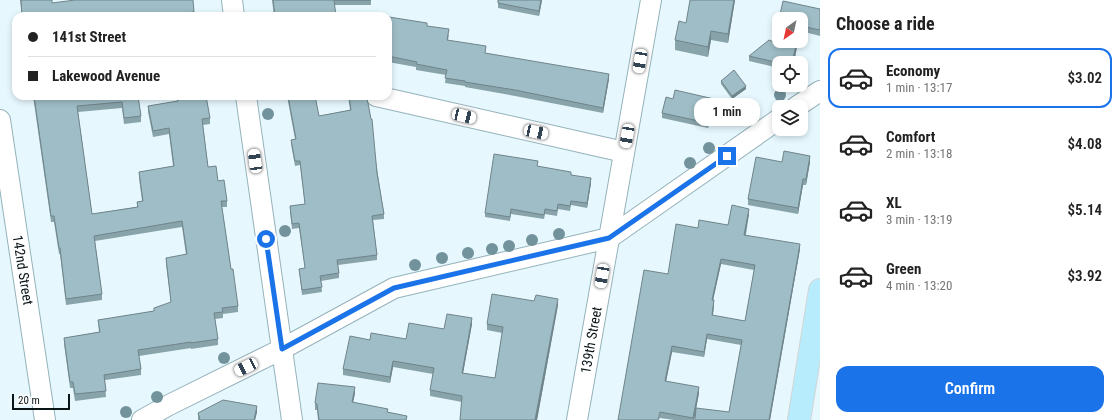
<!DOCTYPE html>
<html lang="en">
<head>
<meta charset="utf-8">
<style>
  body { margin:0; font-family:"Roboto Condensed",sans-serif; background:#f2f2f2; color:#222; height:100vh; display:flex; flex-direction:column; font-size:15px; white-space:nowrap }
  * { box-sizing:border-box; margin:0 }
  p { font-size:13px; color:#767676 }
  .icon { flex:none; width:22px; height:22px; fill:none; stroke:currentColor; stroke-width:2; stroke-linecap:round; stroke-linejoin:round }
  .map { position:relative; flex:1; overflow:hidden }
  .panel { display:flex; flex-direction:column; background:#fff; width:300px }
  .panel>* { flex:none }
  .top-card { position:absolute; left:12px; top:12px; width:380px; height:88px; border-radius:12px; box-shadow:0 2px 6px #0003; display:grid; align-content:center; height:88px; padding:0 16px; background:#fff }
  .needle { width:26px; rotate:213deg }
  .buttons { position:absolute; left:772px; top:12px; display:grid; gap:8px }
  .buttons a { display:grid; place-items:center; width:36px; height:36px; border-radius:8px; background:#fff; box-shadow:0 2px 6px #0003; font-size:20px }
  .scale { position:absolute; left:12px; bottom:10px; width:58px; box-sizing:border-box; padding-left:4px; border:2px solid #091417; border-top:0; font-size:11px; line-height:14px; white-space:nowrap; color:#091417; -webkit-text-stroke:3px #fff; paint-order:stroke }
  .end { position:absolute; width:18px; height:18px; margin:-9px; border:5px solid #1a73e8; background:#fff; box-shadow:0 0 0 2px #fff }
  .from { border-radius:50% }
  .bubble { position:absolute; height:28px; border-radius:12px; background:#fff; box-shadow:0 2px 6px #0003; font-size:13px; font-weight:600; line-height:28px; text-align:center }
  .car { position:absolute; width:12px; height:24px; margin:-12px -6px; border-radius:5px; box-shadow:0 0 3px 1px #0007; background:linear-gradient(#fff 24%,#345 0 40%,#fff 0 76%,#345 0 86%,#fff 0) }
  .top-card b { display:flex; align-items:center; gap:14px; height:38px; font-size:15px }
  .top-card b+b { border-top:1px solid #e0e0e0 }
  .top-card i { width:10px; height:10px; background:#222 }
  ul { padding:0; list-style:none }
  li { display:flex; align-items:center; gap:12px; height:60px; margin:0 8px 6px; padding:0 8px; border:2px solid transparent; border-radius:12px }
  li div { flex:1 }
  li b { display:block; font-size:15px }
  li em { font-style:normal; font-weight:600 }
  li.current { border-color:#1a73e8 }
  li>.icon { width:36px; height:36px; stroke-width:1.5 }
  h2 { padding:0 16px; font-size:18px; line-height:48px }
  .cta { display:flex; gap:8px; margin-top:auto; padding:8px 16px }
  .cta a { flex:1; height:46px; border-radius:12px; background:#1a73e8; color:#fff; font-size:16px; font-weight:600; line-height:46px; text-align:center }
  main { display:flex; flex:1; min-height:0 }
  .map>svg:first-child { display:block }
</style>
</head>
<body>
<main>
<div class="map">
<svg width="820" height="420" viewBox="0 0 820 420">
  <rect width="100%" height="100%" fill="#e6f8fe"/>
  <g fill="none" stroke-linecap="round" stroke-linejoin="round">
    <defs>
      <path id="minor" d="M232,0L234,16
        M246,96L292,420
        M376,96L624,152
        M796,107L820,91
        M0,120L45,420
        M142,420L169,405L282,349L394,288L609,238L779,119
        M577,420L651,0"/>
      <path id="major" d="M799,420L820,290"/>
    </defs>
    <use href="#minor" stroke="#95b2bb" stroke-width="22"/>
    <use href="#major" stroke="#d3d5d5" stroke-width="24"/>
    <use href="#minor" stroke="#fff" stroke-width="20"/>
    <use href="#major" stroke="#b7ecfd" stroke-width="22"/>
  </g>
  <g fill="#72929c">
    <circle cx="780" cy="95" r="6"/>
    <circle cx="268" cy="114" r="6"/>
    <circle cx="709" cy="148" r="6"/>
    <circle cx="690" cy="163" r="6"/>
    <circle cx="285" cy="231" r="6"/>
    <circle cx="559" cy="234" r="6"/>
    <circle cx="532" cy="240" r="6"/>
    <circle cx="509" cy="246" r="6"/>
    <circle cx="492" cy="249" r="6"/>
    <circle cx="468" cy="253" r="6"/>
    <circle cx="442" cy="258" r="6"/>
    <circle cx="415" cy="265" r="6"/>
    <circle cx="224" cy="358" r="6"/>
    <circle cx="157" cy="397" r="6"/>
    <circle cx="126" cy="412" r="6"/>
  </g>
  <path fill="#89a3aa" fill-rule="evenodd" d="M20,0H52V3L194,12V16H22Z
    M272,0H371V5H334L336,16H274Z
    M498,0H542L539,16L498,8Z
    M735,0L728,43L711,40L708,57L675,50V40L686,23Z
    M820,9V36L801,31V19Z
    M388,21L427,26L449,35L448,40L485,53L609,79L603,113L515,96L465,87V86L445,83L446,75L416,70V67L388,62Z
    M779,41H798L794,63H779V68L749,61V56L774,42Z
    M721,81L746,89L732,99L721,84Z
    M33,96H138L141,116V122L124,124L122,108L78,112L92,214L137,207V202L142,201L139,178V172L173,166L169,134L153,137L148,112V106L177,101V96H206L210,118V124L203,125L208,167L218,181L227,201V207H222L231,269L238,306V312L223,314V318L215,319L218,339V345L191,349V348L139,356L141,369V375L105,380L106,397L75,401L73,388H70L64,344V338L99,332L98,320L154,312V308L171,303L166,264V258L186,255L182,227L95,241L102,294V300L66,305L60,254H59L54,222H51Z
    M287,96H315L319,116L350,110L348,96H366L384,214V219L373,220L377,255V260L338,265L339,273V278L321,281L322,292L302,295L299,269L305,268L299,228L292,229L290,211V206L305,204L300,165L295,166L291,144V140L295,139Z
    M673,99L714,105L708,128L662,118V113Z
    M782,162H810L806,185H803L798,214L748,205V199Z
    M537,167L571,175L591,183L587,208L571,205L570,211L558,209L557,216L545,214L544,219L511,214L510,221L485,217V213Z
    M749,214L746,235L800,249L770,420H695L729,412L741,345L707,339L704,357L672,352L666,381L699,393L694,420H674L660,418L659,420L668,274L698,228L728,225ZM721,264L754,270L745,321L713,316L714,305L713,300Z
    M534,301L558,305L537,420H460L462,402L430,396V390L433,374L393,367L390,383L343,375V369L370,340L406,339L444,329L472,324L463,373L495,378L502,333L487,330V324Z
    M355,393L353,402L388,412L407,420H318L317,410H315V403Z
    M257,412L255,420H198V413Z"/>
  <path fill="#6f848b" d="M541,0H542L539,16V11Z
    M734,0H735L728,43V34Z
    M711,31V40L708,57V47Z
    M797,41H798L794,63H792Z
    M609,74V79L603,113V108Z
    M746,86V89L732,99V96Z
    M714,99V105L708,128V123Z
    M810,156V162L806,185V179Z
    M591,178V183L587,208V203Z
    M803,179V185L798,214V208Z
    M749,209V214L744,240V235Z
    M800,244V249L770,420H769Z
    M721,259V264L712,305V300Z
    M558,299V305L537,420H535Z
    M714,300V305L712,321V315Z
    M472,318V324L462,379V373Z
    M707,334V339L704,357V352Z
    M672,346V352L665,387V381Z
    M393,361V367L390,383V377Z
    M355,387V393L352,408V402Z
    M699,387V393L694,420H693Z
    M257,406V412L255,420H254Z"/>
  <path fill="#9fbdc6" stroke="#6f848b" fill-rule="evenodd" d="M21,0H52V3L75,0H193L194,12L186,13V16H22Z
    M273,0H371H334L336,16H275Z
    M498,0H541L539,11L498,3Z
    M690,0H734L728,34L711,31L708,47L675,40L679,21L686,23Z
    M783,1L820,9V30L801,26V19H779Z
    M389,17L427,23V26L449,29L447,40L486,46L485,53L609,74L603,108L515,90L465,82V81L445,78L447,70L416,64L417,62L388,56V21Z
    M779,19V41H797L792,63H779L749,56L769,40L774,42Z
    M734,70L746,86L732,96L721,81Z
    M675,90L714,99L708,123L662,113L666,97L673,99Z
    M34,96H138L141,116L124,118L122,102L77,106L92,214L138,207L137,202L143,201L139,172L174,166L169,128L153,131L148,106L178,101V96H206L210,118L202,119L208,167L216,166L218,181L224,180L227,201H221L231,269H233L238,306L222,308L223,312L214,313L218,339L191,343V342L138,350L141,369L104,375L106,391L75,394L73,382H70L64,338L100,332L98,320L154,311V308L171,302L166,258L187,254L182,221L94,236L102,294L66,299L60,248H59L54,216H51Z
    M288,96H315L319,116L351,110L349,96H366L367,98L371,119H372L377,173L384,214L372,216L377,255L337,260L339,273L320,276L322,287L302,290L299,269L305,268L299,223L292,224L290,206L305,204L300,161H295L291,140L296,139Z
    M784,151L810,156L806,179H803L798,208L748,199L756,157L782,162Z
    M494,154L538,161L537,166L571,172V175L591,178L587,203L571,201L570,206L558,204L557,211L545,209L544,215L511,209L510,217L485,213Z
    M732,205L749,209L744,235L800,244L769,420H695L696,408L729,412L742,340L707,334L704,352L672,346L665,381L699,387L693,418L660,412L658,420H618L644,270L668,274L676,224L698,228L699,220L728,225ZM721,259L755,265L745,321L712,315L714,300H712Z
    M492,294L534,301L536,295L558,299L535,420H460L462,396L430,390L434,368L393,361L390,377L343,369L350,336L370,340L371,333L406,339L409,323L444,329L447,314L472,318L462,373L495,378L503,327L487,324Z
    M318,383L355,387L352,402L388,409L387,412L407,416L406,420H319L317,404L315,403Z
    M223,400L257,406L254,420H200L198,413Z"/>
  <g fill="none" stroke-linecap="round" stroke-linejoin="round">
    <path stroke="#1a73e8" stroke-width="5" d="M266,239L282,349L394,288L609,238L727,156"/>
  </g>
  <g text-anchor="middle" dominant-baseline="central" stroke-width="3" stroke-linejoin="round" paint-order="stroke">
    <g font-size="14" fill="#091417" stroke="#fff">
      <text transform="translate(23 270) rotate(81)">142nd Street</text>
      <text transform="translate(591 340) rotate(-80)">139th Street</text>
    </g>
  </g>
</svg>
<div class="buttons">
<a><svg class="needle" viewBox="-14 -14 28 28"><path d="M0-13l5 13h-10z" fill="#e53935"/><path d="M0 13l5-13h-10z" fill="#767676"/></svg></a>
<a><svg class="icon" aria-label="locate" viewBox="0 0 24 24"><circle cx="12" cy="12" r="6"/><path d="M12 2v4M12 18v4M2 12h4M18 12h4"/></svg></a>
<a><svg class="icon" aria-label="layers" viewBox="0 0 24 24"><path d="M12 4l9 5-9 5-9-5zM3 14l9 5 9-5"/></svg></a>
</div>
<div class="scale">20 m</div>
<i class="end from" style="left:266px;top:239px"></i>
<i class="end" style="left:727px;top:156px"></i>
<div class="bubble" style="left:694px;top:98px;width:66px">1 min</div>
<i class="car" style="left:640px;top:61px;rotate:190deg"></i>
<i class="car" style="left:464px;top:116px;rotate:103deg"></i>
<i class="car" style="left:536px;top:132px;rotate:102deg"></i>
<i class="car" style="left:627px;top:136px;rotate:190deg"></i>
<i class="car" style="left:255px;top:161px;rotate:352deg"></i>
<i class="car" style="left:602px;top:276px;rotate:190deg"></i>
<i class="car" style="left:246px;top:367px;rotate:244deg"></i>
<div class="top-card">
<b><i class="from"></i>141st Street</b>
<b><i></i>Lakewood Avenue</b>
</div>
</div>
<section class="panel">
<h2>Choose a ride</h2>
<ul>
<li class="current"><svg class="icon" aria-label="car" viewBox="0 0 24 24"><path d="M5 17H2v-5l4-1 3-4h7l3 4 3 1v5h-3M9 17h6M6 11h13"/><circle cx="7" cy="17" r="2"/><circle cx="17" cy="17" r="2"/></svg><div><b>Economy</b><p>1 min · 13:17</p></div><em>$3.02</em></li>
<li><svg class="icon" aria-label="car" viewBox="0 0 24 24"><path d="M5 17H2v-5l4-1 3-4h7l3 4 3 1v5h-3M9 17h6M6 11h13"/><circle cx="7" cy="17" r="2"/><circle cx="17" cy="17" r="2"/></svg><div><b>Comfort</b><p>2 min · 13:18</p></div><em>$4.08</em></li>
<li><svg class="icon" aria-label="car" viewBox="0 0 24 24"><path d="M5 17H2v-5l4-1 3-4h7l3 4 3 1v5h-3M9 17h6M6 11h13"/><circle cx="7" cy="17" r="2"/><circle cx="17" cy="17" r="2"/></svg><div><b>XL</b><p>3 min · 13:19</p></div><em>$5.14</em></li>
<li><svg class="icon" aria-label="car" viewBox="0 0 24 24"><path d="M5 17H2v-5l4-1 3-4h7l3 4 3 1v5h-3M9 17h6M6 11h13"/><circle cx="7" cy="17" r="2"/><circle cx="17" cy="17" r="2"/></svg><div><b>Green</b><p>4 min · 13:20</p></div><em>$3.92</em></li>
</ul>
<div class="cta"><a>Confirm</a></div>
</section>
</main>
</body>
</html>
